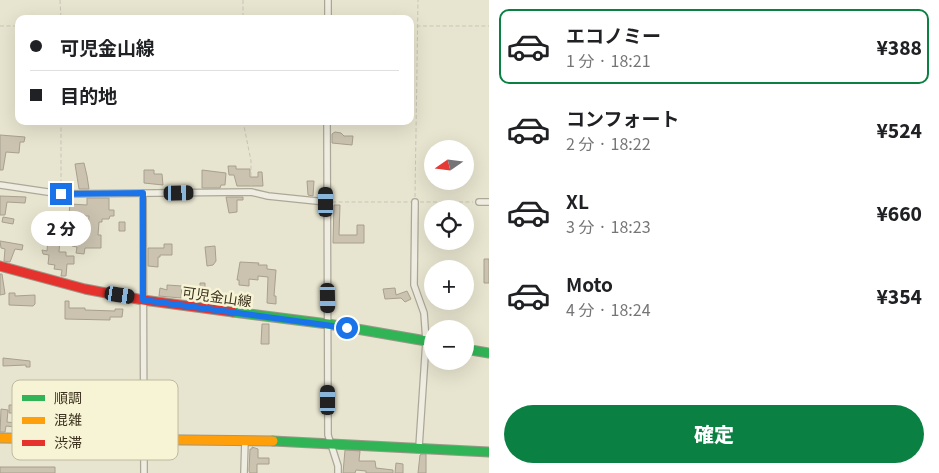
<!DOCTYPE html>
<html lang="ja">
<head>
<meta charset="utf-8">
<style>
  body { margin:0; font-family:Georgia,"Noto Sans JP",serif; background:#f2f2f2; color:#202124; height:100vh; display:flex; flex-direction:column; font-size:19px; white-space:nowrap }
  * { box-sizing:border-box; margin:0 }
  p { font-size:16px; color:#757577 }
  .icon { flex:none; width:28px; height:28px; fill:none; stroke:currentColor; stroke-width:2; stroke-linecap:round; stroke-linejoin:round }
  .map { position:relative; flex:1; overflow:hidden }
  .details { display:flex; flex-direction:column; background:#fff; width:450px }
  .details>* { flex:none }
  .top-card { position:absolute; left:15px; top:15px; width:399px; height:110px; border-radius:10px; box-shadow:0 5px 20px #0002; display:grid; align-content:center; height:110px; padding:0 15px; background:#fff }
  .needle { width:32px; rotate:256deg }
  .buttons { position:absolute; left:424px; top:140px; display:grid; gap:10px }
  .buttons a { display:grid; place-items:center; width:50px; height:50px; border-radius:50%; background:#fff; box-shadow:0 5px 20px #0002; font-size:25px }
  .end { position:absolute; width:22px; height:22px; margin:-11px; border:6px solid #1a73e8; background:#fff; box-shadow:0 0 0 2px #fff }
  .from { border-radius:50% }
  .bubble { position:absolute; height:35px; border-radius:18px; background:#fff; box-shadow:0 5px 20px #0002; font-size:16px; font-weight:800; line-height:35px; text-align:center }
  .car { position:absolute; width:15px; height:30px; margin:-15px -8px; border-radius:6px; box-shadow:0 0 4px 1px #0007; background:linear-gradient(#222 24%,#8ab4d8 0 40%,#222 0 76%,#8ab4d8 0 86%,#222 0) }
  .top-card b { display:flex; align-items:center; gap:18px; height:48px; font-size:19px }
  .top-card b+b { border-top:1px solid #e0e0e0 }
  .top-card i { width:12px; height:12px; background:#202124 }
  ul { padding:9px 0 0; list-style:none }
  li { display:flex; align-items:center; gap:15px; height:75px; margin:0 10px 8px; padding:0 5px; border:2px solid transparent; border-radius:10px }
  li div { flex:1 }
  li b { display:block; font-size:19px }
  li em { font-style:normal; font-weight:800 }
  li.active { border-color:#0b8043 }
  li>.icon { width:45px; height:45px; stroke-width:1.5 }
  .cta { display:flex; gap:10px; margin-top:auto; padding:10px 15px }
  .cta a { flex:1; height:58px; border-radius:30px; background:#0b8043; color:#fff; font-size:20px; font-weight:800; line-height:58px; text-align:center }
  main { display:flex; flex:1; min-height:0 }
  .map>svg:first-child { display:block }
</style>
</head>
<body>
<main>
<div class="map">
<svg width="489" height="473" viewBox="0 0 489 473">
  <rect width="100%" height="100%" fill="#e7e4cf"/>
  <path fill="#cbc3b0" stroke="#a8a08e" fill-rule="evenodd" d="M335,132L341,133L344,136H353L352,145L332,143V134Z
    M0,135L25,137L24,142H20L19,153L6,152L3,170H0Z
    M84,163L87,176L89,189H79L75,164Z
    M228,166H236V169H250V177H258V172H262L263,186H237L234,175H229Z
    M144,170H154V174H162L163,185L144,183Z
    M202,170L226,173L225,185H221L220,188H202Z
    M307,181H314L313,196L308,195Z
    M0,196L26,197L25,203L7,202L5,215H0Z
    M226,197H243V200H237V212L229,213Z
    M87,198H109V210H114V216H110L109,219H102V222H99L98,235H101V248H85L84,254L76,253L77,247L72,246V241L60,240L59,252H66V256H74V264H67L66,276H61L62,270L54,269L55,265L48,264L49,255L43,254L42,250L47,251L49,227L55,228V224H68L70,204L87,205ZM79,216H89L88,227H79Z
    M334,205H340L339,235H357V225H364V243H333Z
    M3,217L14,219L13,224L2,222Z
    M119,222H125V231H119Z
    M0,241L23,245L22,250L15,249L10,262L4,261L5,249L1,248Z
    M164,244H172V255H160V257H158V267L148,266V248H164Z
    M215,246L216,261L213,265L207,266L205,247Z
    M484,259H489V283H484Z
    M240,262L259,263L258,265H267V269L276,270L274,296H276V304L267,303L268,277L258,276V280L249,279V286L239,285V280H237Z
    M0,274H2L5,294L0,295Z
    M200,283H205V293H200Z
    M167,285L182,286L181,298L159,296L160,288L167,290Z
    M395,288L396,295L407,291L411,299L405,302L401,298L385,299L383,289Z
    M9,293H15V296L35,295V304L33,306L9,305Z
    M65,301H69V308H85V310L115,311V309H123L122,317H110V320L65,319Z
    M262,324H269V344H261Z
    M3,358L30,361V367H26V365L3,366Z
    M9,405H14V407L31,405L33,406V413H9Z
    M1,409L8,410L7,422L16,423L15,427L6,426L5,432H0Z
    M252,447L258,449V458H269V464H257V473H250L249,471L250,449H252Z
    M345,450L360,451L359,461H375L376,468L393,470V473H366V471L356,470L355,473H343Z
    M422,454H426V473H418L420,455Z
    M396,463L403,464V473H395Z
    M0,467H55V473H0Z"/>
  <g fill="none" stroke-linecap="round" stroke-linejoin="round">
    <defs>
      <path id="street" d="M328,19V0
        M327,121L328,435L338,466V473
        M0,185L61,194L251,192L268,196L326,202
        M143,193L144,473
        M415,202L414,285L424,313L426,341L419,447
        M479,202H489
        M244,473L245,440"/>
      <path id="fast" d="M233,312L328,324L432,342
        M465,349L489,353
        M273,441L489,452"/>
      <path id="slow" d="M0,438L273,441"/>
      <path id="jam" d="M0,266L85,289L143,300L233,312"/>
    </defs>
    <use href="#street" stroke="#aca898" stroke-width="8"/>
    <use href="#fast" stroke="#9c9888" stroke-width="11"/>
    <use href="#slow" stroke="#9c9888" stroke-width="11"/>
    <use href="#jam" stroke="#9c9888" stroke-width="11"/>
    <path stroke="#c8c5b7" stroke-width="1" stroke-dasharray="4 2.5" stroke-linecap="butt" d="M60,0L61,19
      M243,0V19
      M0,26H19
      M410,26H489
      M61,121V188
      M243,121L251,161V186
      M415,197L418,0
      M332,202H411
      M420,202H473"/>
    <use href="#street" stroke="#efede1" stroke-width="5.5"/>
    <use href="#fast" stroke="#30b455" stroke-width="9"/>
    <use href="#slow" stroke="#ff9f0a" stroke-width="9"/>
    <use href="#jam" stroke="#e5322d" stroke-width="9"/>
  </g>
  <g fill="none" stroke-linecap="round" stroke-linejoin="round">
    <path stroke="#1a73e8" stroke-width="6" d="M61,194L143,193V300L347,328"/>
  </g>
  <g text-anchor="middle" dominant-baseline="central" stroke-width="5" stroke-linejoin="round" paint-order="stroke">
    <g font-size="14" fill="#3c321f" stroke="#f7f4d6">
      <text transform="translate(217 296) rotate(8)">可児金山線</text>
    </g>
  </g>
  <rect x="12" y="380" width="166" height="80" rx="8" fill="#f7f4d6" stroke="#bfba9f" stroke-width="1"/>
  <rect x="22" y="395" width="23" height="6" fill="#30b455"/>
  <rect x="22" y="417" width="23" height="7" fill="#ff9f0a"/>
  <rect x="22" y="440" width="23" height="6" fill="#e5322d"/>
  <g font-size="14" fill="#3c321f">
    <text x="54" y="403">順調</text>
    <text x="54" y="425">混雑</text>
    <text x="54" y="448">渋滞</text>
  </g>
</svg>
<div class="buttons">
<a><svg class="needle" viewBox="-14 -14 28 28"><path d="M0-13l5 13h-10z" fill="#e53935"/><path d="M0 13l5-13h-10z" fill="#757577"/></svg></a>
<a><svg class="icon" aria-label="locate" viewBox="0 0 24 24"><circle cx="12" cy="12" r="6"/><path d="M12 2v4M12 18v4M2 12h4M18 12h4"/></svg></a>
<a>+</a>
<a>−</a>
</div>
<i class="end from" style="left:347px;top:328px"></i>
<i class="end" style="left:61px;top:194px"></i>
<div class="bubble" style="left:31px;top:211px;width:60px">2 分</div>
<i class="car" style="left:179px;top:193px;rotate:89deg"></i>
<i class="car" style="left:326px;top:202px;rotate:0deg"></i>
<i class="car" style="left:120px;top:295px;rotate:99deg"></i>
<i class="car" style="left:328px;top:298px;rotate:179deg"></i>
<i class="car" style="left:328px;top:400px;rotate:0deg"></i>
<div class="top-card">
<b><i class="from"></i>可児金山線</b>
<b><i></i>目的地</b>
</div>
</div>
<section class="details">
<ul>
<li class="active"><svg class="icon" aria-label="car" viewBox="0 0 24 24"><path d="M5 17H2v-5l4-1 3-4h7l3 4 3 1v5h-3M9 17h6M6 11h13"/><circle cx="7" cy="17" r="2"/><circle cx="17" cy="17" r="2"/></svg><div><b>エコノミー</b><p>1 分 · 18:21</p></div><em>¥388</em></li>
<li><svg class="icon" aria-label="car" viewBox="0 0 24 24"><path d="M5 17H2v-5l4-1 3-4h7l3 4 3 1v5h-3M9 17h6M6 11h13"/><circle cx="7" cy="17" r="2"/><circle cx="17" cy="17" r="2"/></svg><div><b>コンフォート</b><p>2 分 · 18:22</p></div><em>¥524</em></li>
<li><svg class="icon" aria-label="car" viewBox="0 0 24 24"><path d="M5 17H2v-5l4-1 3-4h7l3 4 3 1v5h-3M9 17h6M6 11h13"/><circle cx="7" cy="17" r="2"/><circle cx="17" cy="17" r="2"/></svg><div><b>XL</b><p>3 分 · 18:23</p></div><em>¥660</em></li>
<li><svg class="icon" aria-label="car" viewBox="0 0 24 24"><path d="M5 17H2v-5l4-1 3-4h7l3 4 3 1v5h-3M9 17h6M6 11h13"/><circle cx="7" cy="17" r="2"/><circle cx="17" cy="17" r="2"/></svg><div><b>Moto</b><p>4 分 · 18:24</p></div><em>¥354</em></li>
</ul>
<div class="cta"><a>確定</a></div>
</section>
</main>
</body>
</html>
